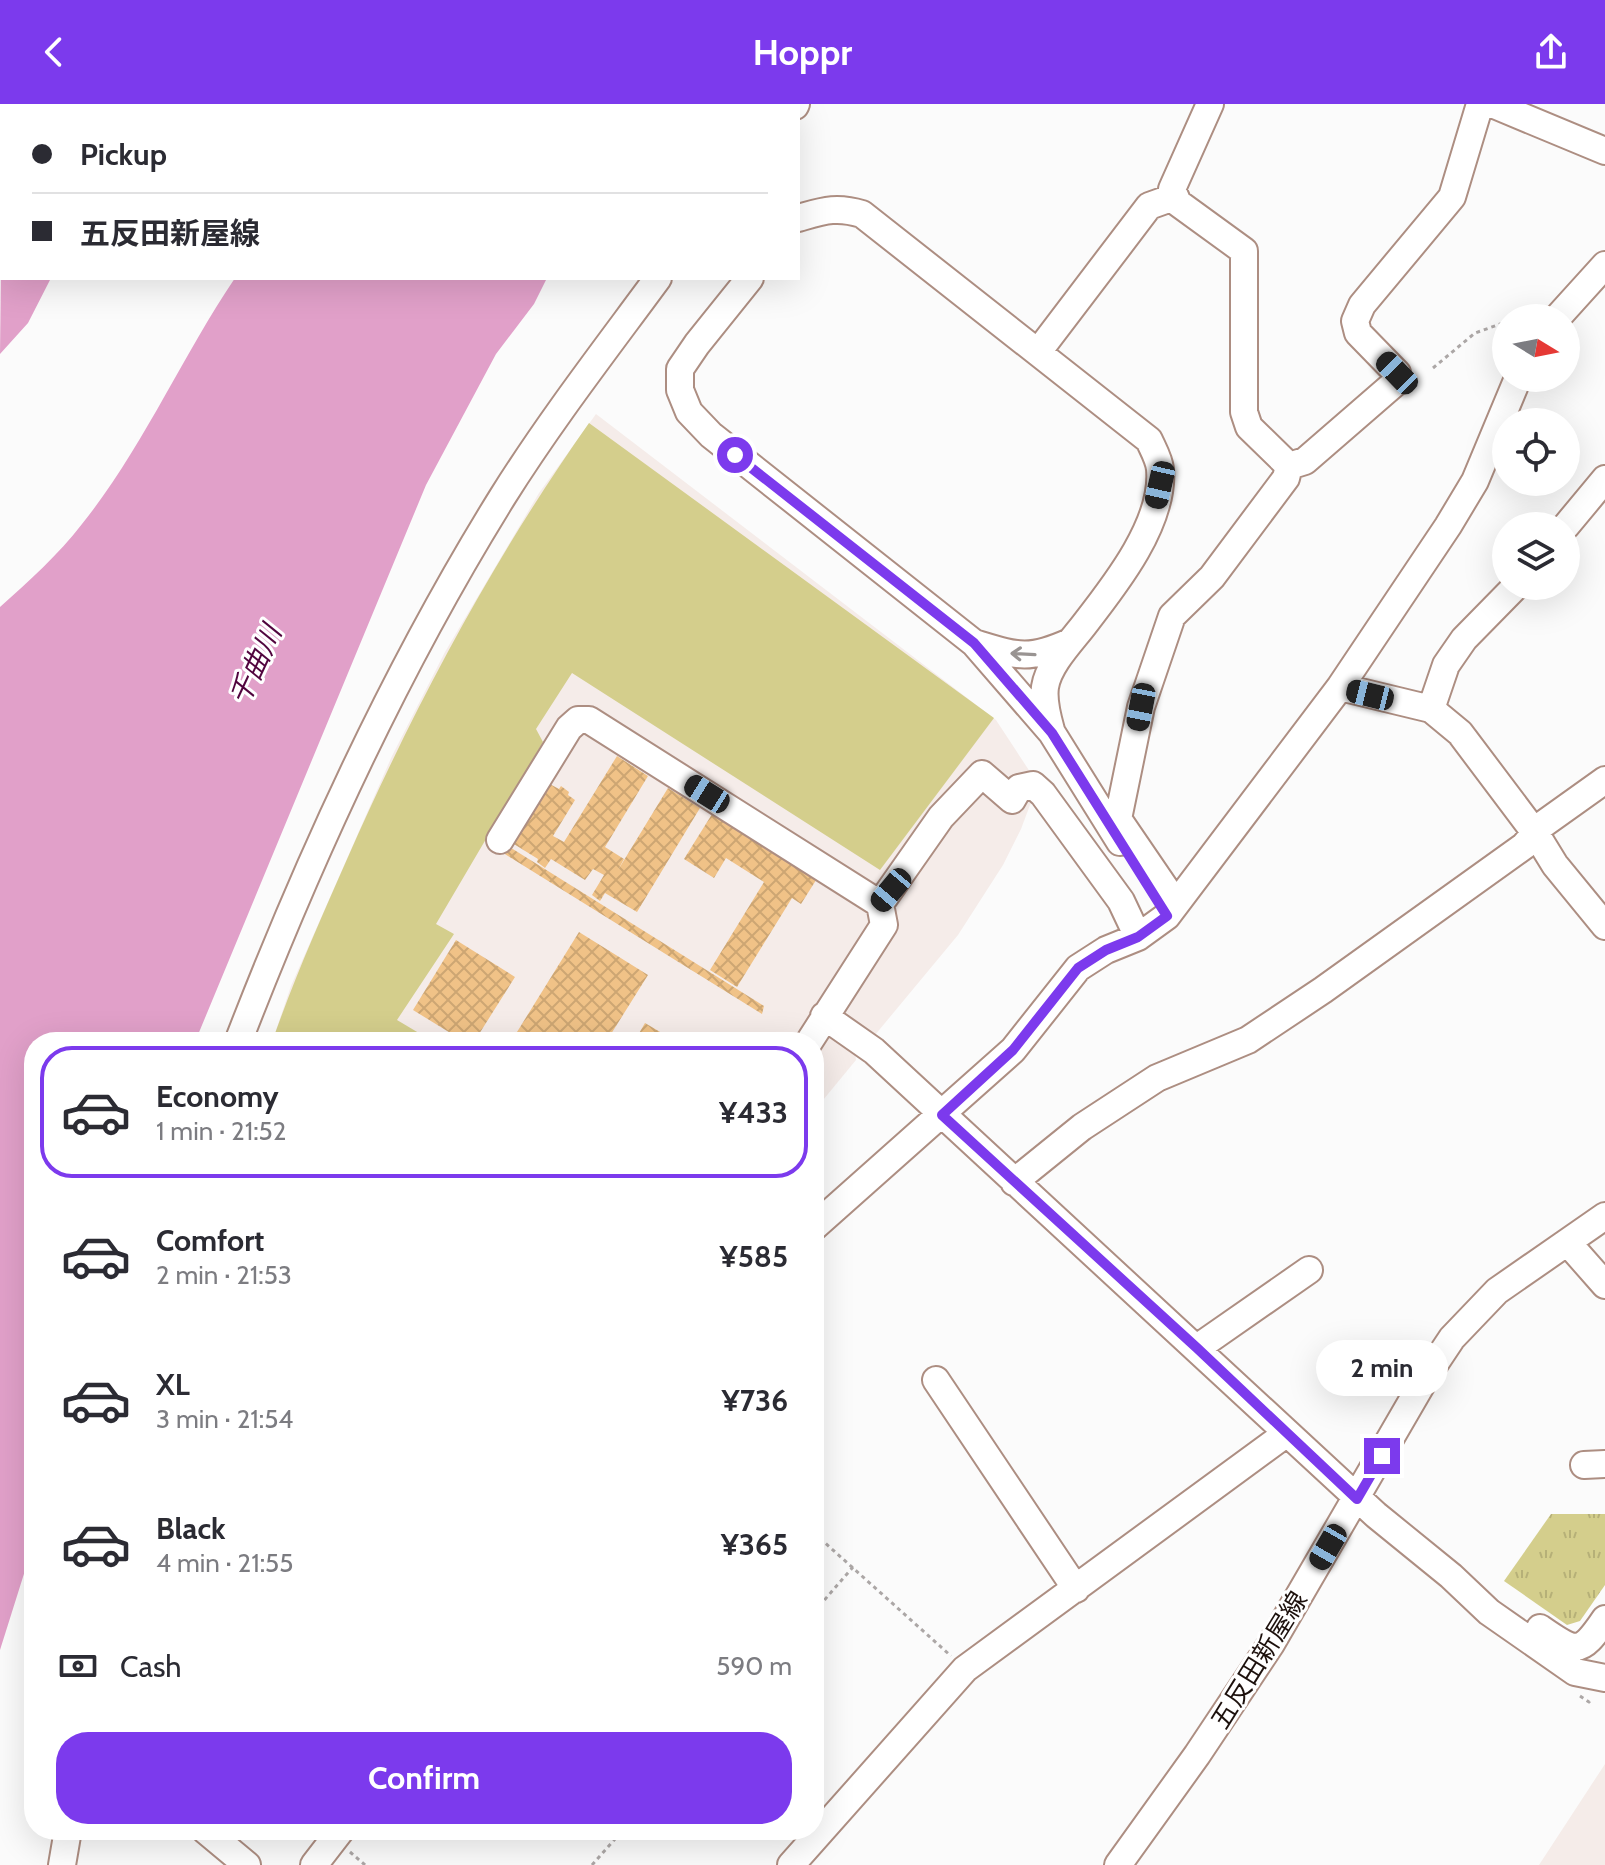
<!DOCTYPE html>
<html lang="en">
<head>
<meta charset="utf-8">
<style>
  body { margin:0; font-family:Cabin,"Noto Sans JP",sans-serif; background:#f2f2f3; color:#2b2b33; height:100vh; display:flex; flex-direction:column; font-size:30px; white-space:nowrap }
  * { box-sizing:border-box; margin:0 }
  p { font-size:26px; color:#7c7c81 }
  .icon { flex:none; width:44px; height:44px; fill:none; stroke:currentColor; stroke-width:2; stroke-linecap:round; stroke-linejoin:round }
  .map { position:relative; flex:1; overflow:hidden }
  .panel { position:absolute; left:24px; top:928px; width:800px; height:808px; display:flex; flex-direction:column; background:#fff; border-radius:32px; box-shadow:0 8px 32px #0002 }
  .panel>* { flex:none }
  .banner { position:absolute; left:0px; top:0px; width:800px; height:176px; box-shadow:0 8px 32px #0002; display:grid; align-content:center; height:176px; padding:0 32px; background:#fff }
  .needle { width:52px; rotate:100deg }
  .tools { position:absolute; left:1492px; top:200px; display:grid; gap:16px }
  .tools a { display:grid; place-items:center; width:88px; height:88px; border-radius:50%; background:#fff; box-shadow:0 8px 32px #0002; font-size:40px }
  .end { position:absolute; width:36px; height:36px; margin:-18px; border:10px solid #7c3aed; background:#fff; box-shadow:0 0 0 4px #fff }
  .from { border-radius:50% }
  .bubble { position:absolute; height:56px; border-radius:28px; background:#fff; box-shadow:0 8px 32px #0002; font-size:26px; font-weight:700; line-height:56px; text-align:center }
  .car { position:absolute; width:24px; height:48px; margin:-24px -12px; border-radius:10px; box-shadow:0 0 6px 2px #0007; background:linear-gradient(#222 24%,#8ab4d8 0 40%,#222 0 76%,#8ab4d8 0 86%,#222 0) }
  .banner b { display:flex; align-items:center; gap:28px; height:76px; font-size:30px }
  .banner b+b { border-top:2px solid #e1e1e2 }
  .banner i { width:20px; height:20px; background:#2b2b33 }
  ul { padding:14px 0 0; list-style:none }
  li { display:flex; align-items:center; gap:24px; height:132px; margin:0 16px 12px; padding:0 16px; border:4px solid transparent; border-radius:32px }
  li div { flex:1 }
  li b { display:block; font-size:30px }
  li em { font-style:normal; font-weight:700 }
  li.selected { border-color:#7c3aed }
  li>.icon { width:72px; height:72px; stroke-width:1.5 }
  .pay { display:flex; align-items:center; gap:20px; height:88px; padding:0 32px; font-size:30px }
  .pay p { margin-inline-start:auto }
  .cta { display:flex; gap:16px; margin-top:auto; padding:16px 32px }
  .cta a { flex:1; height:92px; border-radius:32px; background:#7c3aed; color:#fff; font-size:32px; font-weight:700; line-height:92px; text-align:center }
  header { display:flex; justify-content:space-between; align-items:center; height:104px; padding:0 32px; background:#7c3aed; color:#fff; font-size:36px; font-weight:700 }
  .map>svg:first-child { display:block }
</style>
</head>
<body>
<header><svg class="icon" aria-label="back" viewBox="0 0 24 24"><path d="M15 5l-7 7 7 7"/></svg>Hoppr<svg class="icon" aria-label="share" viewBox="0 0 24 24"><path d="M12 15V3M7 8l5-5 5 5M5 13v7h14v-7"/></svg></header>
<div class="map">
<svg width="1605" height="1761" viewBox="0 0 1605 1761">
  <defs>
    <pattern id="grass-tufts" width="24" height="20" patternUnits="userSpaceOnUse" patternTransform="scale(2)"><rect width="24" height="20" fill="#d4ce8c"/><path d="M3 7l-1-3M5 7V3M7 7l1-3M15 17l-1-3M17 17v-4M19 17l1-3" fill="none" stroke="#b6b078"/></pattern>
    <pattern id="building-cross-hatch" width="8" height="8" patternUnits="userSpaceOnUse" patternTransform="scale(2)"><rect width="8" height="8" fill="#f0c287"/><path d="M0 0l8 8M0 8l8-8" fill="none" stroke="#cda673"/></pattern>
  </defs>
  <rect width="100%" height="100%" fill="#fbfbfb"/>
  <path fill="#f5ece9" d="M596,310L996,616L1034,674L1033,693L1021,725L1003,761L958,831L875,931L869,932L855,948L856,956L814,1007V938H272L291,882L392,652L445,548L539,389Z
    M1605,1660V1761H1539Z"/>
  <path fill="url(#grass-tufts)" d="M1551,1410H1605V1481L1580,1517L1567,1521L1504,1477Z"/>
  <path fill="#d4ce8c" d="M589,319L994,614L880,766L572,569L536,625L543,638L436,820L454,830L397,916L434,938H272C294,875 321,814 348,753C415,601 493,455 589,319Z"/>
  <path fill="#e1a0c9" d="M351,0H634L350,2Z
    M2,73V174H51L28,219L0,250Z
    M235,174H547L534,200L496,250L426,381L195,938H34V1438L0,1546V503C29,477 58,451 82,420C143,344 181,254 235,174Z"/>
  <path fill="url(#building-cross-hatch)" d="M617,652L648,672L605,743L624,755L618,766L668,684L700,704L637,808L605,789L600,797L592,791L604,771L593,765L585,776L551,755L545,764L537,758L538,755L509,737L546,678L559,685L561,682L569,688L568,691L575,696L553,732L564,738Z
    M714,707L818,773L801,800L792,794L737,883L710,866L764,778L726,754L714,774L684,755Z
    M505,740L764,902L762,910L500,747Z
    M579,828L648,871L606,938H532L517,928Z
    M456,836L515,873L474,938H465L413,906Z
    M645,919L677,938H634Z"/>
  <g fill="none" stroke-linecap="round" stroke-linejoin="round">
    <defs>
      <path id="minor" d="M1492,0L1605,47
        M795,2L796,0
        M798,114C823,107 836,102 862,110L1149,336C1153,345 1159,355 1160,365C1165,420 1112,485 1080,526C1067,542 1048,563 1045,583C1043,597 1047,612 1051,626
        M750,174L697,240L680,265V286L689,308L711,331L974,539L1052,629L1120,738
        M1557,214L1605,161
        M1038,248L1149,102L1174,93
        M1289,362L1305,357L1395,279L1397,269L1358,229L1355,217L1362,201L1452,93L1480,0
        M1566,422L1605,375
        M974,539C1017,552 1028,557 1070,538
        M1340,583L1431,605L1460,629L1536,730L1555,761L1605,822
        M1431,605L1446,561L1464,535L1516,482
        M500,736L569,624L578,616H589L880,800
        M1176,800L1118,715L1141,603L1172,512L1212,473L1286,374L1289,362L1249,323L1244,308V147L1178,99L1172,85L1210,0
        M824,912L874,947L1376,1411L1451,1472L1489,1508L1575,1568L1605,1574
        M238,938C311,749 396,564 503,392C550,317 605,246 658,174
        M809,938L884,821L880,800L941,713L982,670L1012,696L1019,684L1033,681L1043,690L1121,797L1138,833
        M1014,1078L1082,1023L1157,974L1248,936L1323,886L1524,742L1542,721L1605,676
        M814,1123L1013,946L1078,864L1106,846L1138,833L1167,812L1340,583L1448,422L1475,377L1518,274
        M1568,1139L1605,1181
        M1197,1244L1309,1166
        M936,1276L1076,1485
        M1584,1361L1605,1360
        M1540,1524C1576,1549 1580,1552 1605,1515
        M205,1726L247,1761
        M62,1761L68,1726
        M314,1761L341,1726
        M791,1761L965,1565L1287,1329
        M1118,1761L1197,1651L1271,1540L1426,1273L1452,1234L1497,1187L1605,1112"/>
    </defs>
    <use href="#minor" stroke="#ad8e82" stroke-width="30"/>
    <path stroke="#aca7a6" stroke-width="3" stroke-dasharray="4 4" stroke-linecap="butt" d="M1433,264L1475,229L1506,218
      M814,1429L951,1552
      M814,1508L853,1463
      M1580,1592L1589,1598L1592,1594
      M350,1748L365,1761
      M592,1761L623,1726"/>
    <use href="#minor" stroke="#fff" stroke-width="26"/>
  </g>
  <defs><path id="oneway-shaft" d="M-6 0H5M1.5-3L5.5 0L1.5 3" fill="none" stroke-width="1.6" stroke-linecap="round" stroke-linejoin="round" transform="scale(2)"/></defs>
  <use stroke="#999492" href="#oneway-shaft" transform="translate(1023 550) rotate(-177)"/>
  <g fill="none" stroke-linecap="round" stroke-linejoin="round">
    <path stroke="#7c3aed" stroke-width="10" d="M735,351L974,539L1052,629L1167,812L1138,833L1106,846L1078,864L1013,946L942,1011L1197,1244L1357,1395L1382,1352"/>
  </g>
  <g text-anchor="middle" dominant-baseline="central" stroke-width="6" stroke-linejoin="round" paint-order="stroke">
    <g font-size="26" fill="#1d110d" stroke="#fff">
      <text transform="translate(1259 1556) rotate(-58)">五反田新屋線</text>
    </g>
    <g font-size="28" font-style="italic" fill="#51043e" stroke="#fff">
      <text transform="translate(255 561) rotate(-65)">千曲川</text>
    </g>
  </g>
</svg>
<div class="tools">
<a><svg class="needle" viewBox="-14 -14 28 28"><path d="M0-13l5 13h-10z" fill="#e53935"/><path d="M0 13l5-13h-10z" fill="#7c7c81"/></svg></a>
<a><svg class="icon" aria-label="locate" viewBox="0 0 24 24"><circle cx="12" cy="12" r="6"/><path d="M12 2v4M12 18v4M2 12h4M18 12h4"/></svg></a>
<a><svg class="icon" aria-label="layers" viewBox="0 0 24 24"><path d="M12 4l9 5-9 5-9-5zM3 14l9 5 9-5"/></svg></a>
</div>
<i class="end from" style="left:735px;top:351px"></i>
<i class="end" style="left:1382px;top:1352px"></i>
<div class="bubble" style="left:1316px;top:1236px;width:132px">2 min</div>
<i class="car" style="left:1397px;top:269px;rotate:316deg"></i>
<i class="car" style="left:1160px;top:381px;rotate:193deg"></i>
<i class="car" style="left:1370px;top:591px;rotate:284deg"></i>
<i class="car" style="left:1141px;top:603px;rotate:191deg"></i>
<i class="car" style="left:707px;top:690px;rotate:302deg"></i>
<i class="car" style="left:891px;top:786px;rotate:220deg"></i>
<i class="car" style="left:1328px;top:1443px;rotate:210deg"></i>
<div class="banner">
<b><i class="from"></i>Pickup</b>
<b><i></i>五反田新屋線</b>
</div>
<section class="panel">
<ul>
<li class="selected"><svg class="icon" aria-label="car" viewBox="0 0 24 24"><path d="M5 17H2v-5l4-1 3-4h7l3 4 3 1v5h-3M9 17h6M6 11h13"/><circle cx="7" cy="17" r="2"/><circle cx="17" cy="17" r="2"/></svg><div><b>Economy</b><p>1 min · 21:52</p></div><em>¥433</em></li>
<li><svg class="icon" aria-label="car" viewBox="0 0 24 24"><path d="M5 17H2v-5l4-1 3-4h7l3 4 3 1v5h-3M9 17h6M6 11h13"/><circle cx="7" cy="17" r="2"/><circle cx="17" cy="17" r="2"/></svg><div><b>Comfort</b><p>2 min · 21:53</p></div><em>¥585</em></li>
<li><svg class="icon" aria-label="car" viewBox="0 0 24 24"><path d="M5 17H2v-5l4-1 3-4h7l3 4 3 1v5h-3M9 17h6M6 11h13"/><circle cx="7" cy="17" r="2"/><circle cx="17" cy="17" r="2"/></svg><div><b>XL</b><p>3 min · 21:54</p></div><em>¥736</em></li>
<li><svg class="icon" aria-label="car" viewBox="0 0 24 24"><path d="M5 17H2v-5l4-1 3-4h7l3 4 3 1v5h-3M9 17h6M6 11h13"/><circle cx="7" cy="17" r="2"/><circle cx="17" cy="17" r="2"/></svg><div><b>Black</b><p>4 min · 21:55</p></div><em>¥365</em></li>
</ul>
<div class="pay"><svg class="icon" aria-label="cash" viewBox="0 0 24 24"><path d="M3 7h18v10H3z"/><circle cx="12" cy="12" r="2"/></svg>Cash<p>590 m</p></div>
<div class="cta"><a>Confirm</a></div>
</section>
</div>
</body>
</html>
